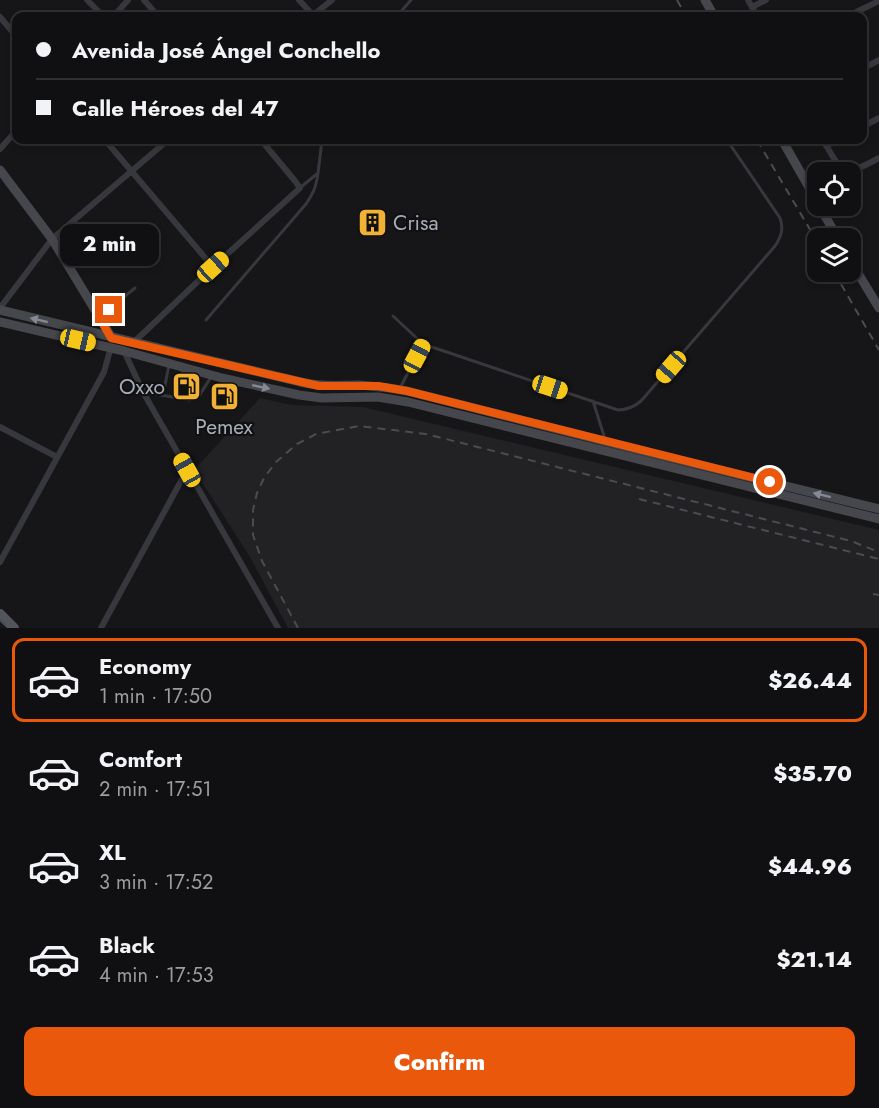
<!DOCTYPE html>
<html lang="en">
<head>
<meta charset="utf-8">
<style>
  body { margin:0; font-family:Jost,sans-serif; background:#1e1e20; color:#f1f3f6; height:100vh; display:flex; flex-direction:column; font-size:22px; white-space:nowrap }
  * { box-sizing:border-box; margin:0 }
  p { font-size:20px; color:#9c9d9f }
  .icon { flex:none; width:33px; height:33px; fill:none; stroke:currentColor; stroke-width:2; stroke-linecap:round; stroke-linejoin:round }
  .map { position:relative; height:628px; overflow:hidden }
  .sheet { display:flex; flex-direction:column; background:#101012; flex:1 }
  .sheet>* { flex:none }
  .hud { position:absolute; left:12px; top:12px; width:855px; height:132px; border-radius:12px; box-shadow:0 3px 9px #0003,0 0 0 2px #303032; display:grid; align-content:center; height:132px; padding:0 24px; background:#101012 }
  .tools { position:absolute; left:807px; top:162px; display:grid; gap:12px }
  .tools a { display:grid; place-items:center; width:54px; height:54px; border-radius:12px; background:#101012; box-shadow:0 3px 9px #0003,0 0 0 2px #303032; font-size:30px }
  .end { position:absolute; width:27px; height:27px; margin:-14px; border:8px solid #ea580c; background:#fff; box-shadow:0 0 0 3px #fff }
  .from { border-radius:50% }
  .bubble { position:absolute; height:42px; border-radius:12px; background:#101012; box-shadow:0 3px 9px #0003,0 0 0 2px #303032; font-size:20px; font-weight:800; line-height:42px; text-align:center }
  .car { position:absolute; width:18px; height:36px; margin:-18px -9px; border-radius:8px; box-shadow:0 0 4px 2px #0007; background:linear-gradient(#f5c518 24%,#345 0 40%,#f5c518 0 76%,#345 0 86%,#f5c518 0) }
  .hud b { display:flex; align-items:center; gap:21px; height:57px; font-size:22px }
  .hud b+b { border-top:2px solid #303032 }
  .hud i { width:15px; height:15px; background:#f1f3f6 }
  ul { padding:10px 0 0; list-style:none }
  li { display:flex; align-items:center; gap:18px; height:84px; margin:0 12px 9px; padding:0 12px; border:3px solid transparent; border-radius:12px }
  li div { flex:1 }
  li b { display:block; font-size:22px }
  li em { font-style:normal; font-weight:800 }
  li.current { border-color:#ea580c }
  li>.icon { width:54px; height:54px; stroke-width:1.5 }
  .cta { display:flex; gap:12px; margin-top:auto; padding:12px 24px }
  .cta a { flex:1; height:69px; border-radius:12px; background:#ea580c; color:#fff; font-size:24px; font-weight:800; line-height:69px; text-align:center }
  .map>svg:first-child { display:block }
</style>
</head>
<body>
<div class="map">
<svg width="879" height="628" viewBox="0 0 879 628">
  <rect width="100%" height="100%" fill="#161618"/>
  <path fill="#222225" d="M260,398L291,405L363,407L879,530V628H288L250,557L194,470Z"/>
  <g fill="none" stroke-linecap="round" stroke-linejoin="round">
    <path stroke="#37383d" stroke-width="3" d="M397,16L411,0
      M301,187L318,173L322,140
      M102,315L135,288
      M393,316L423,344L618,410C628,410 634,407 641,401L775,246C781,237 784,229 780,218L727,140
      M206,320L306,204C314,192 316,187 318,173
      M182,369L184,382
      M400,388L423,344
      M143,392L190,400L199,396L211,377
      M163,395L169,365
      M593,401L605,439"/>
    <path stroke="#37383d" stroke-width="6" d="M87,0L103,16
      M144,0L158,16
      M299,0L313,15
      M748,0L757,16
      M752,7L766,0
      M114,16L128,0
      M312,16L332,0
      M848,16L879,1
      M0,17L16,36
      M862,69L879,60
      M862,127L879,118
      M105,140L213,267
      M823,140C843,174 842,178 879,158
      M826,146L838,140
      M0,149L16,131
      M0,308L52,239L168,140
      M133,343L213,267L300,188L295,181L261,140
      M125,350L124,351L143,392L278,628
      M0,427L57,457
      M0,562L104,372L111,347
      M101,628L187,470"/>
    <path stroke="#45474d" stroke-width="9" d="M705,0L714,16
      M782,140L818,203
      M0,170L52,239L112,338
      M819,206L838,238
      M850,260L879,308
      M0,310L305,383C323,387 340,385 359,385C375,386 391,388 407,391L639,450L879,509
      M0,322L124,351L222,378L299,395L322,398L378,397L408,402L879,519"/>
    <path stroke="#53555c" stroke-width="10" d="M0,614L14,628"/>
    <path stroke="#4a4c52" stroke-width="2" stroke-dasharray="8 6" stroke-linecap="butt" d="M677,0L686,16
      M757,140L818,243
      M834,272L879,350
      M639,499L879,559
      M873,594L879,595
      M0,620L8,628
      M298,628L262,561L253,535V510L257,493L264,478L276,462L297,444L316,434L359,426L426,434L851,541L879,552"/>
  </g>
  <defs><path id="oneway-solid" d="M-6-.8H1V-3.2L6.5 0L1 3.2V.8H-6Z" transform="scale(1.5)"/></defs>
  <g fill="#858993">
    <use href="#oneway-solid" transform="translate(39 320) rotate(-166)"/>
    <use href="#oneway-solid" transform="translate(261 387) rotate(12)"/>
    <use href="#oneway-solid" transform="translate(822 495) rotate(-166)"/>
  </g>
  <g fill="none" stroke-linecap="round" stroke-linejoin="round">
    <path stroke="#ea580c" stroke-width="8" d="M109,310L99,317L111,338L319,386H378L407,391L770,482"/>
  </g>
  <defs>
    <symbol id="building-square" viewBox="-11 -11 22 22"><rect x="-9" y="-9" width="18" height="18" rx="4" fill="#f2b134" stroke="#111113"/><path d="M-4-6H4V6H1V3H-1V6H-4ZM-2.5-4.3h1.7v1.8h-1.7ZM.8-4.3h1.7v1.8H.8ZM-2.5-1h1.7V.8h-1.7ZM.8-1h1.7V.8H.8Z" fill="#111"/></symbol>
    <symbol id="fuel-square" viewBox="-11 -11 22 22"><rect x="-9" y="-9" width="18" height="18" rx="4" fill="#f2b134" stroke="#111113"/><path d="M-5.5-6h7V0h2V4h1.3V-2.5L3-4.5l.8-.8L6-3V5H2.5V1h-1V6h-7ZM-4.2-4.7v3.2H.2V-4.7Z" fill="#111"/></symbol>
  </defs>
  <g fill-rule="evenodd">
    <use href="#building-square" x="356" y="206" width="33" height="33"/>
    <use href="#fuel-square" x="170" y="370" width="33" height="33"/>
    <use href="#fuel-square" x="208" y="380" width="33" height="33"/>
  </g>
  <g text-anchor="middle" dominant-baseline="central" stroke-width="4.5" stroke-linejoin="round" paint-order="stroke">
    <g font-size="21" fill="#a8adb8" stroke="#111113" text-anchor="start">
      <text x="393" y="223">Crisa</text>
      <text x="165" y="387" text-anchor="end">Oxxo</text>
      <text x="224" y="427" text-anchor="middle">Pemex</text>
    </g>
  </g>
</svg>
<div class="tools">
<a><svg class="icon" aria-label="locate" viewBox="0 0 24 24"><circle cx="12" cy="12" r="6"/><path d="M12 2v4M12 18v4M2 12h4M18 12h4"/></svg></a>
<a><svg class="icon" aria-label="layers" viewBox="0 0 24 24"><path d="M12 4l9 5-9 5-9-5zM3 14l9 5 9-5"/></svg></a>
</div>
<i class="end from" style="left:770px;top:482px"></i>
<i class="end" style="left:109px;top:310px"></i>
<div class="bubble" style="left:60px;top:224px;width:99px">2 min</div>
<i class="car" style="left:213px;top:267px;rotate:48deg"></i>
<i class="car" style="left:78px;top:340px;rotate:103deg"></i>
<i class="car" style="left:417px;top:356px;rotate:28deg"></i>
<i class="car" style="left:671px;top:367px;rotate:221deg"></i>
<i class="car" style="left:550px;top:387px;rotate:108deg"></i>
<i class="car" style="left:187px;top:470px;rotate:331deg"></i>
<div class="hud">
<b><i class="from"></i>Avenida José Ángel Conchello</b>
<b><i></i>Calle Héroes del 47</b>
</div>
</div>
<section class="sheet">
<ul>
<li class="current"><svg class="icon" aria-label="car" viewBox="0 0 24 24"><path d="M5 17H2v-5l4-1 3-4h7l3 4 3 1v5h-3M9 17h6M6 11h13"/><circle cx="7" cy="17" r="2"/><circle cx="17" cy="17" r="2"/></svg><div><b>Economy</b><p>1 min · 17:50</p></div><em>$26.44</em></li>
<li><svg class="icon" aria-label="car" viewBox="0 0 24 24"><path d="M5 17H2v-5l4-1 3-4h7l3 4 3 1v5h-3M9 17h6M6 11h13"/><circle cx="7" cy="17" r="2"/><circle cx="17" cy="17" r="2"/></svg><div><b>Comfort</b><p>2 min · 17:51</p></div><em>$35.70</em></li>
<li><svg class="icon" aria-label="car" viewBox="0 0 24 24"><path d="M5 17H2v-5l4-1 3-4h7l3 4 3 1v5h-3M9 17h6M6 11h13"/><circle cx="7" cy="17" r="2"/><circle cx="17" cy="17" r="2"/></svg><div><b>XL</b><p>3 min · 17:52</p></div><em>$44.96</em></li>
<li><svg class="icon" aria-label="car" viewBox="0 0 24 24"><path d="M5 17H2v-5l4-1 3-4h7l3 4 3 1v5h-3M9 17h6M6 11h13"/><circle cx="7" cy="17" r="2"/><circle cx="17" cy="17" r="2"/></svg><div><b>Black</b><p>4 min · 17:53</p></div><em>$21.14</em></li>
</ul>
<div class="cta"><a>Confirm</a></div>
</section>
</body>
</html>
